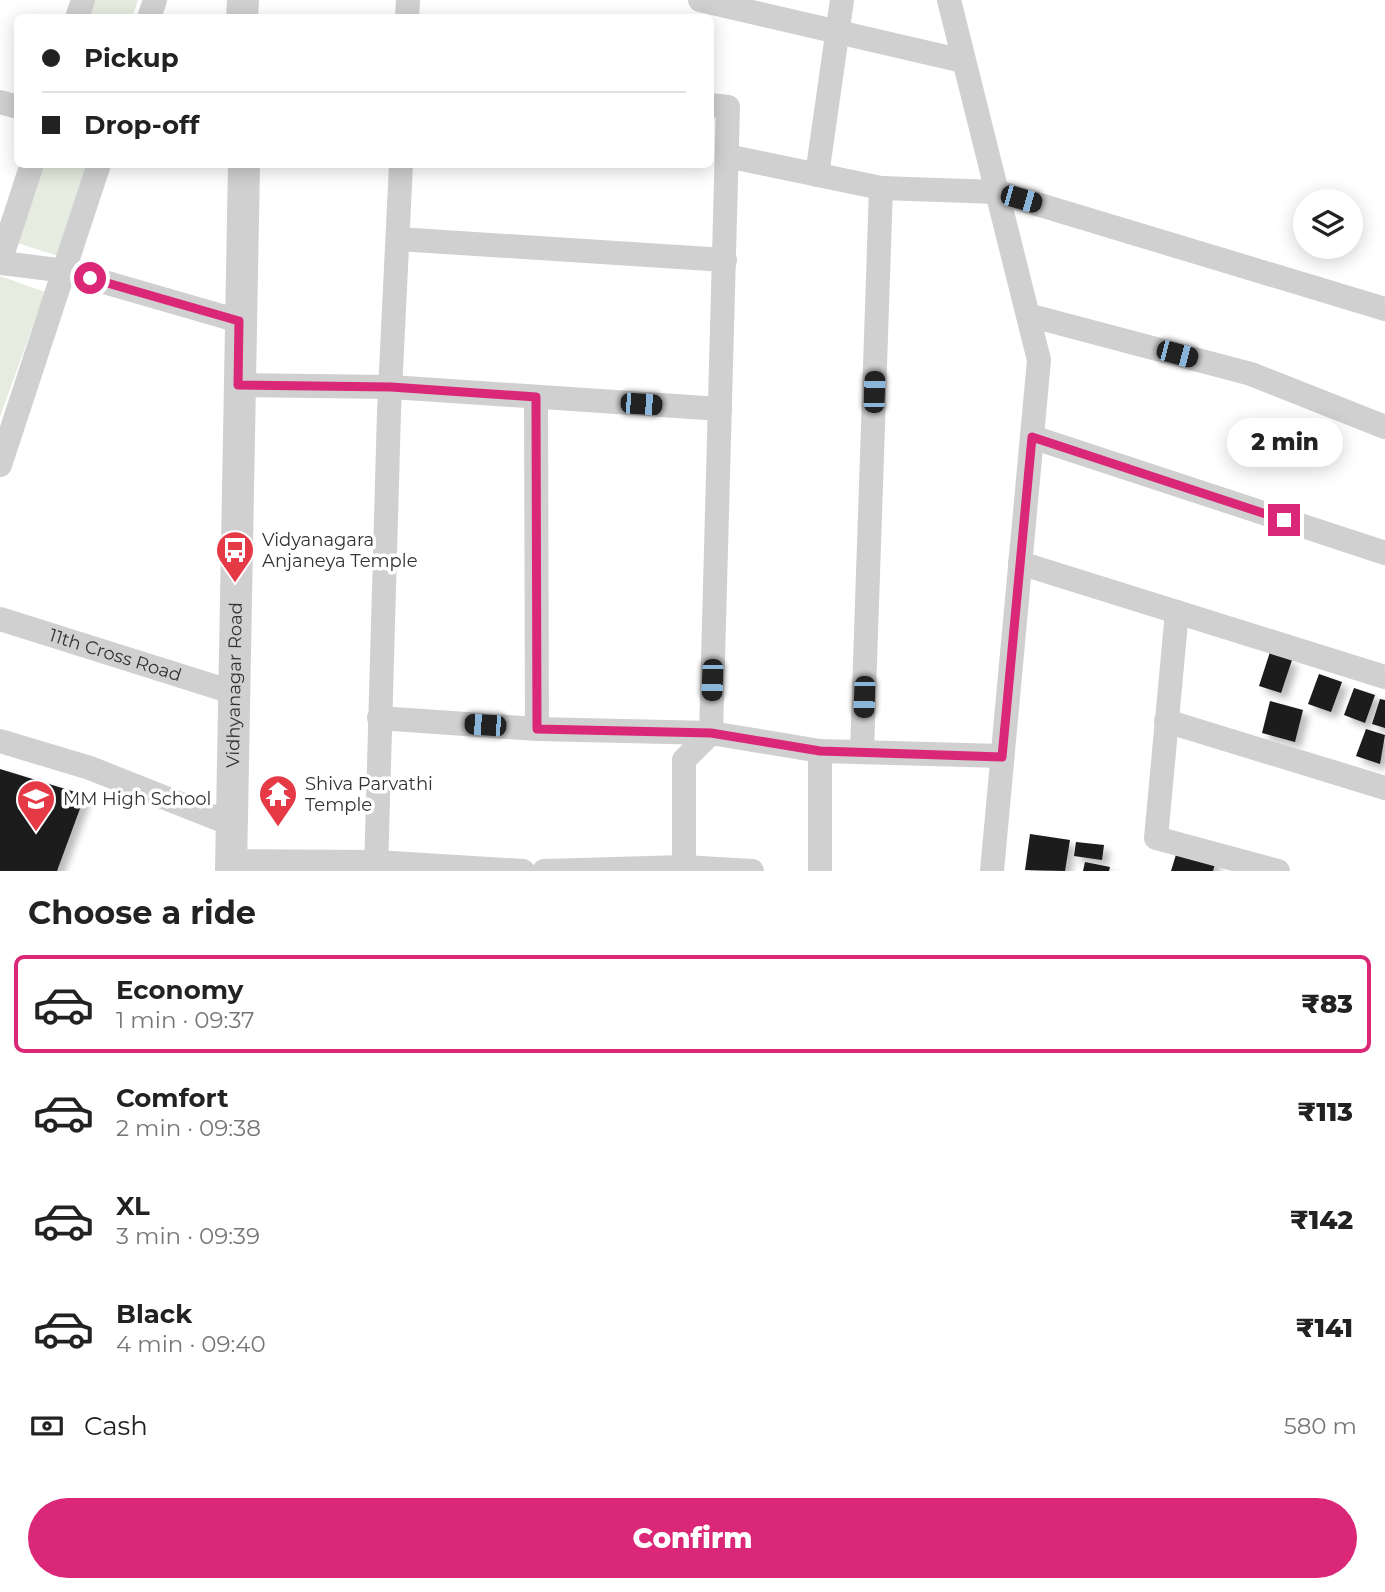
<!DOCTYPE html>
<html lang="en">
<head>
<meta charset="utf-8">
<style>
  body { margin:0; font-family:Montserrat,sans-serif; background:#f2f2f2; color:#222; height:100vh; display:flex; flex-direction:column; font-size:26px; white-space:nowrap }
  * { box-sizing:border-box; margin:0 }
  p { font-size:23px; color:#767676 }
  .icon { flex:none; width:38px; height:38px; fill:none; stroke:currentColor; stroke-width:2; stroke-linecap:round; stroke-linejoin:round }
  .map { position:relative; height:871px; overflow:hidden }
  .side { display:flex; flex-direction:column; background:#fff; flex:1 }
  .side>* { flex:none }
  .top-card { position:absolute; left:14px; top:14px; width:700px; height:154px; border-radius:10px; box-shadow:0 4px 18px #0003; display:grid; align-content:center; height:154px; padding:0 28px; background:#fff }
  .buttons { position:absolute; left:1293px; top:189px; display:grid; gap:14px }
  .buttons a { display:grid; place-items:center; width:70px; height:70px; border-radius:50%; background:#fff; box-shadow:0 4px 18px #0003; font-size:35px }
  .end { position:absolute; width:32px; height:32px; margin:-16px; border:9px solid #db2777; background:#fff; box-shadow:0 0 0 4px #fff }
  .from { border-radius:50% }
  .bubble { position:absolute; height:49px; border-radius:24px; background:#fff; box-shadow:0 4px 18px #0003; font-size:23px; font-weight:800; line-height:49px; text-align:center }
  .car { position:absolute; width:21px; height:42px; margin:-21px -10px; border-radius:9px; box-shadow:0 0 5px 2px #0007; background:linear-gradient(#222 24%,#8ab4d8 0 40%,#222 0 76%,#8ab4d8 0 86%,#222 0) }
  .top-card b { display:flex; align-items:center; gap:24px; height:66px; font-size:26px }
  .top-card b+b { border-top:2px solid #e0e0e0 }
  .top-card i { width:18px; height:18px; background:#222 }
  ul { padding:0; list-style:none }
  li { display:flex; align-items:center; gap:21px; height:98px; margin:0 14px 10px; padding:0 14px; border:4px solid transparent; border-radius:10px }
  li div { flex:1 }
  li b { display:block; font-size:26px }
  li em { font-style:normal; font-weight:800 }
  li.selected { border-color:#db2777 }
  li>.icon { width:63px; height:63px; stroke-width:1.5 }
  h2 { padding:0 28px; font-size:32px; line-height:84px }
  .pay { display:flex; align-items:center; gap:18px; height:77px; padding:0 28px; font-size:26px }
  .pay p { margin-inline-start:auto }
  .button { display:flex; gap:14px; margin-top:auto; padding:14px 28px }
  .button a { flex:1; height:80px; border-radius:42px; background:#db2777; color:#fff; font-size:28px; font-weight:800; line-height:80px; text-align:center }
  .map>svg:first-child { display:block }
</style>
</head>
<body>
<div class="map">
<svg width="1385" height="871" viewBox="0 0 1385 871">
  <defs>
    <filter id="shadow"><feDropShadow dx="6" dy="6" stdDeviation="3.5" flood-color="#0004"/></filter>
  </defs>
  <rect width="100%" height="100%" fill="#fff"/>
  <path fill="#e6ecdf" d="M94,0H138L132,17L87,18Z
    M37,165H86L58,256L14,242Z
    M0,276L45,292L0,417Z"/>
  <path fill="#1a1a1a" filter="url(#shadow)" d="M1270,652L1292,660L1281,693L1259,686Z
    M1319,674L1342,682L1331,712L1308,704Z
    M1354,688L1375,695L1365,723L1344,715Z
    M1380,699L1385,700V728L1372,724Z
    M1270,701L1303,710L1295,742L1262,733Z
    M1366,729L1385,735L1380,764L1356,756Z
    M0,769L85,795L57,871H0Z
    M1030,834L1070,840L1065,871L1025,870Z
    M1076,842L1104,845L1102,860L1074,856Z
    M1178,848L1216,860L1213,871H1171Z
    M1085,862L1110,867L1109,871H1083Z"/>
  <g fill="none" stroke-linecap="round" stroke-linejoin="round">
    <g stroke="#d0d0d0" stroke-width="24">
      <path d="M700,0L963,61"/>
      <path d="M949,0L1039,360L992,871"/>
      <path d="M77,18L83,0"/>
      <path d="M149,18L155,0"/>
      <path d="M407,18L408,0"/>
      <path d="M0,102L18,107"/>
      <path d="M727,156L881,188L862,752"/>
      <path d="M817,175L842,0"/>
      <path d="M881,188L997,192L1385,309"/>
      <path d="M398,239L725,260"/>
      <path d="M0,262L32,164"/>
      <path d="M2,263L66,271L239,321"/>
      <path d="M1028,315L1251,374L1385,427"/>
      <path d="M238,385L391,387L720,409"/>
      <path d="M536,397L537,729"/>
      <path d="M1032,437L1385,553"/>
      <path d="M0,465L99,164"/>
      <path d="M1020,563L1385,677"/>
      <path d="M1177,612L1156,838L1278,871"/>
      <path id="s1" d="M0,619L232,692"/>
      <path d="M379,718L537,729L711,733L820,751L1002,756"/>
      <path d="M1166,721L1385,788"/>
      <path d="M0,741L90,768L231,824"/>
      <path d="M231,861L376,862L523,871"/>
      <path d="M376,871L389,412L401,164"/>
      <path d="M544,871L684,867L752,871"/>
      <path d="M684,871V760L711,733L728,107L710,105"/>
      <path d="M820,871V751"/>
    </g>
    <g stroke="#d0d0d0" stroke-width="32">
      <path d="M242,18L243,0"/>
      <path id="s2" d="M231,871L244,164"/>
    </g>
  </g>
  <g fill="none" stroke-linecap="round" stroke-linejoin="round">
    <path stroke="#db2777" stroke-width="9" d="M90,278L239,321L238,385L391,387L536,397L537,729L711,733L820,751L1002,757L1032,437L1284,520"/>
  </g>
  <defs>
    <symbol id="bus-pin" viewBox="-11 -11 22 30"><path d="M0 17L-7.5 6A9.5 9.5 0 1 1 7.5 6Z" fill="#e63946" stroke="#fff"/><path d="M-5-6H5V4H4V6H2V4H-2V6H-4V4H-5ZM-3.5-4V0h7V-4ZM-3.5 1.2v1.5H-2V1.2ZM2 1.2v1.5H3.5V1.2Z" fill="#fff"/></symbol>
    <symbol id="temple-pin" viewBox="-11 -11 22 30"><path d="M0 17L-7.5 6A9.5 9.5 0 1 1 7.5 6Z" fill="#e63946" stroke="#fff"/><path d="M0-6L5-2H3V0L6.5 2.5H4V6H1.5V3h-3V6H-4V2.5H-6.5L-3 0V-2H-5Z" fill="#fff"/></symbol>
    <symbol id="school-pin" viewBox="-11 -11 22 30"><path d="M0 17L-7.5 6A9.5 9.5 0 1 1 7.5 6Z" fill="#e63946" stroke="#fff"/><path d="M0-5L7-2L0 1L-7-2ZM-4 1L0 2.5L4 1V4Q0 6-4 4Z" fill="#fff"/></symbol>
  </defs>
  <g fill-rule="evenodd">
    <use href="#bus-pin" x="213" y="528" width="44" height="60"/>
    <use href="#temple-pin" x="256" y="772" width="44" height="60"/>
    <use href="#school-pin" x="14" y="777" width="44" height="60"/>
  </g>
  <g text-anchor="middle" dominant-baseline="central" stroke-width="7" stroke-linejoin="round" paint-order="stroke">
    <g font-size="18" fill="#333" stroke="#fff" text-anchor="start">
      <text x="262" y="540">Vidyanagara<tspan x="262" dy="21">Anjaneya Temple</tspan></text>
      <text x="305" y="784">Shiva Parvathi<tspan x="305" dy="21">Temple</tspan></text>
      <text x="63" y="799">MM High School</text>
    </g>
    <g font-size="18" fill="#333" stroke="#fff">
      <text stroke="none"><textPath href="#s1" startOffset="121">11th Cross Road</textPath></text>
      <text stroke="none"><textPath href="#s2" startOffset="186">Vidhyanagar Road</textPath></text>
    </g>
  </g>
</svg>
<div class="buttons">
<a><svg class="icon" aria-label="layers" viewBox="0 0 24 24"><path d="M12 4l9 5-9 5-9-5zM3 14l9 5 9-5"/></svg></a>
</div>
<i class="end from" style="left:90px;top:278px"></i>
<i class="end" style="left:1284px;top:520px"></i>
<div class="bubble" style="left:1227px;top:418px;width:116px">2 min</div>
<i class="car" style="left:1021px;top:199px;rotate:106deg"></i>
<i class="car" style="left:1177px;top:354px;rotate:105deg"></i>
<i class="car" style="left:874px;top:392px;rotate:2deg"></i>
<i class="car" style="left:641px;top:404px;rotate:94deg"></i>
<i class="car" style="left:712px;top:680px;rotate:182deg"></i>
<i class="car" style="left:864px;top:697px;rotate:182deg"></i>
<i class="car" style="left:485px;top:725px;rotate:274deg"></i>
<div class="top-card">
<b><i class="from"></i>Pickup</b>
<b><i></i>Drop-off</b>
</div>
</div>
<section class="side">
<h2>Choose a ride</h2>
<ul>
<li class="selected"><svg class="icon" aria-label="car" viewBox="0 0 24 24"><path d="M5 17H2v-5l4-1 3-4h7l3 4 3 1v5h-3M9 17h6M6 11h13"/><circle cx="7" cy="17" r="2"/><circle cx="17" cy="17" r="2"/></svg><div><b>Economy</b><p>1 min · 09:37</p></div><em>₹83</em></li>
<li><svg class="icon" aria-label="car" viewBox="0 0 24 24"><path d="M5 17H2v-5l4-1 3-4h7l3 4 3 1v5h-3M9 17h6M6 11h13"/><circle cx="7" cy="17" r="2"/><circle cx="17" cy="17" r="2"/></svg><div><b>Comfort</b><p>2 min · 09:38</p></div><em>₹113</em></li>
<li><svg class="icon" aria-label="car" viewBox="0 0 24 24"><path d="M5 17H2v-5l4-1 3-4h7l3 4 3 1v5h-3M9 17h6M6 11h13"/><circle cx="7" cy="17" r="2"/><circle cx="17" cy="17" r="2"/></svg><div><b>XL</b><p>3 min · 09:39</p></div><em>₹142</em></li>
<li><svg class="icon" aria-label="car" viewBox="0 0 24 24"><path d="M5 17H2v-5l4-1 3-4h7l3 4 3 1v5h-3M9 17h6M6 11h13"/><circle cx="7" cy="17" r="2"/><circle cx="17" cy="17" r="2"/></svg><div><b>Black</b><p>4 min · 09:40</p></div><em>₹141</em></li>
</ul>
<div class="pay"><svg class="icon" aria-label="cash" viewBox="0 0 24 24"><path d="M3 7h18v10H3z"/><circle cx="12" cy="12" r="2"/></svg>Cash<p>580 m</p></div>
<div class="button"><a>Confirm</a></div>
</section>
</body>
</html>
